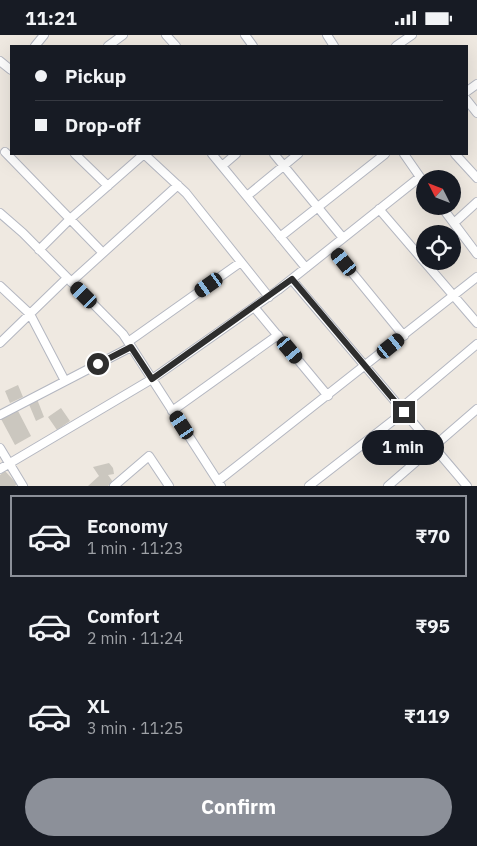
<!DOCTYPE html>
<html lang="en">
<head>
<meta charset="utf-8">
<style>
  body { margin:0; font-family:"IBM Plex Sans",sans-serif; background:#20242c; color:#f1f3f6; height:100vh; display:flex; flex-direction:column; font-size:19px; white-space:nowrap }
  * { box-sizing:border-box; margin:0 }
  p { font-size:16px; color:#9ea1a6 }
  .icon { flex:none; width:28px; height:28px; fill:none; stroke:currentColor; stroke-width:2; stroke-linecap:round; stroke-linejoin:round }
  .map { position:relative; height:451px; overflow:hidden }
  .sheet { display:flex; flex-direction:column; background:#171b24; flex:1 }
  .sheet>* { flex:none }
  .top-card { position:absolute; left:10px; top:10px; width:458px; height:110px; border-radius:0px; box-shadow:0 5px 20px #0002; display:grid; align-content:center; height:110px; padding:0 25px; background:#171b24 }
  .needle { width:32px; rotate:312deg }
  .controls { position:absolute; left:416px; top:135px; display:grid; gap:10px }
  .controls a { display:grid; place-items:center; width:45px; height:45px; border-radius:50%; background:#171b24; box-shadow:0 5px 20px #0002; font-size:25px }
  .end { position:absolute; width:22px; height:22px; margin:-11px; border:6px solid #2e2e2e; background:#fff; box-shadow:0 0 0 2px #fff }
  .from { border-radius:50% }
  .bubble { position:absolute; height:35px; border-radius:18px; background:#171b24; box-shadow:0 5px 20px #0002; font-size:16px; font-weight:700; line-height:35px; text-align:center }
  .car { position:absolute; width:15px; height:30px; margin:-15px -8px; border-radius:6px; box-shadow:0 0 4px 1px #0007; background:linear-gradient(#222 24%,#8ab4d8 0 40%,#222 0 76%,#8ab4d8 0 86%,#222 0) }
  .top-card b { display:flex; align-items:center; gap:18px; height:48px; font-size:19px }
  .top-card b+b { border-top:1px solid #363941 }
  .top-card i { width:12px; height:12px; background:#f1f3f6 }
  ul { padding:9px 0 0; list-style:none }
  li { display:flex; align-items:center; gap:15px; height:82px; margin:0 10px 8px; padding:0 15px; border:2px solid transparent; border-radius:0px }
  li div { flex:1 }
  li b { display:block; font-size:19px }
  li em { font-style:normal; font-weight:700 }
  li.current { border-color:#8c9099 }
  li>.icon { width:45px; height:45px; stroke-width:1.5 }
  .primary-button { display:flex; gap:10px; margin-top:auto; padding:10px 25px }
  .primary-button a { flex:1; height:58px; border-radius:30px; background:#8c9099; color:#fff; font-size:20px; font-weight:700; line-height:58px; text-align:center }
  .status { display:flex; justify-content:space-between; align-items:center; height:35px; padding:0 25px; background:#171b24; direction:ltr }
  .status svg { height:14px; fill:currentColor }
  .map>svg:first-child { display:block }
</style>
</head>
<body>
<div class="status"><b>11:21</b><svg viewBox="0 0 49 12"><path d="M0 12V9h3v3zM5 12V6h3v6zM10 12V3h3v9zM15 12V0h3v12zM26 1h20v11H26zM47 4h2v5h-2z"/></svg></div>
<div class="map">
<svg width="477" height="451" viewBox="0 0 477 451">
  <rect width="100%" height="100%" fill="#efe9e1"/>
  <path fill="#cbc7bf" d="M18,350L23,362L10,368L5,356Z
    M37,364L44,382L36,386L28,367Z
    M61,373L70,386L57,395L48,382Z
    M17,374L31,401L15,410L0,382Z
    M109,428L113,433L114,439L108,440L113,447L108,451H88L99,441L93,432Z
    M5,436L17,449L15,451H0V440Z"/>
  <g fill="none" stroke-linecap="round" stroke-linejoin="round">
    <defs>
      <path id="street" d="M166,0L176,11
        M245,0L253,11
        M327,0L334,11
        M35,11L44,0
        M108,11L123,0
        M396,11L412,0
        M0,26L11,35
        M466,57L477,49
        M466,64L477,78
        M5,117L103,218
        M75,119L108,151
        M144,119L186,158L269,262
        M212,119L306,233
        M274,119L343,203
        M404,119L420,142
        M455,119L477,143
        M222,131L236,119
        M247,161L298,119
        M441,171L477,219
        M379,174L477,288
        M0,178L23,198L123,299L221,451
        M454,188L477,167
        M280,202L385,119
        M332,213L404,301
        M39,215L70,184L144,119
        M292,245L467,451
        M71,247L178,150
        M0,251L30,279L65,346
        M254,272L328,361
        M128,307L241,227
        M0,308L67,243
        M401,373L477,309
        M172,376L278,300
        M0,380L131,312
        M0,413L23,451
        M0,434L152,344L278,255L420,142L425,149
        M218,446L477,242
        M114,451L149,421L169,451
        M309,451L404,377
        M388,451L477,374"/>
    </defs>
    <use href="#street" stroke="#b4b7c1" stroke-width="10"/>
    <use href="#street" stroke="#fff" stroke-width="8"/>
  </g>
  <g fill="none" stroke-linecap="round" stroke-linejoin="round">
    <path stroke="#2e2e2e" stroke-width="6" d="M98,329L131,312L152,344L292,244L404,377"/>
  </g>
</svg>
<div class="controls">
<a><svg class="needle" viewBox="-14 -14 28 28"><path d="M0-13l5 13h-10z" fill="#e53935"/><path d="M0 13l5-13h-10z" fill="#9ea1a6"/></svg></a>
<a><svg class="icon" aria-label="locate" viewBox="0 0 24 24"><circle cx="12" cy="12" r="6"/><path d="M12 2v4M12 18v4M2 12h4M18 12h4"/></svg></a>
</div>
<i class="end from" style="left:98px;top:329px"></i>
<i class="end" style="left:404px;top:377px"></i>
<div class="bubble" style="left:362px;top:395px;width:82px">1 min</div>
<i class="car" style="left:344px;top:227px;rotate:321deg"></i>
<i class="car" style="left:209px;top:250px;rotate:235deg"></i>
<i class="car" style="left:84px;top:260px;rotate:315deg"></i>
<i class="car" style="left:391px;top:311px;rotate:51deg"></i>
<i class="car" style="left:290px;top:315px;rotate:140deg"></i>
<i class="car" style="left:182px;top:390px;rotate:327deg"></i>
<div class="top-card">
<b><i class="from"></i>Pickup</b>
<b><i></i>Drop-off</b>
</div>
</div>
<section class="sheet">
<ul>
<li class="current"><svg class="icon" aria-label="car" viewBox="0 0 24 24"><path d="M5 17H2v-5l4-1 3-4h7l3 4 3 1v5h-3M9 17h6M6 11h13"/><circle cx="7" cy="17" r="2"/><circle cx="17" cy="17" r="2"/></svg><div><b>Economy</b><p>1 min · 11:23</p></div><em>₹70</em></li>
<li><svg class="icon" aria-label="car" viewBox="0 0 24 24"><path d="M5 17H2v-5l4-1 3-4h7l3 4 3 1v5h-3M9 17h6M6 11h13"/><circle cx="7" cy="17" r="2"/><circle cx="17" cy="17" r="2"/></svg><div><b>Comfort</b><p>2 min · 11:24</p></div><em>₹95</em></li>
<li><svg class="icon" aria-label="car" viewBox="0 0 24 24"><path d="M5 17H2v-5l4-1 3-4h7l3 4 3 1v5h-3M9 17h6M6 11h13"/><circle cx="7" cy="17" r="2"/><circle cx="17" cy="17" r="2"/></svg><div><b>XL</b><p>3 min · 11:25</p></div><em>₹119</em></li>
</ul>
<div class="primary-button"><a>Confirm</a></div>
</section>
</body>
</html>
